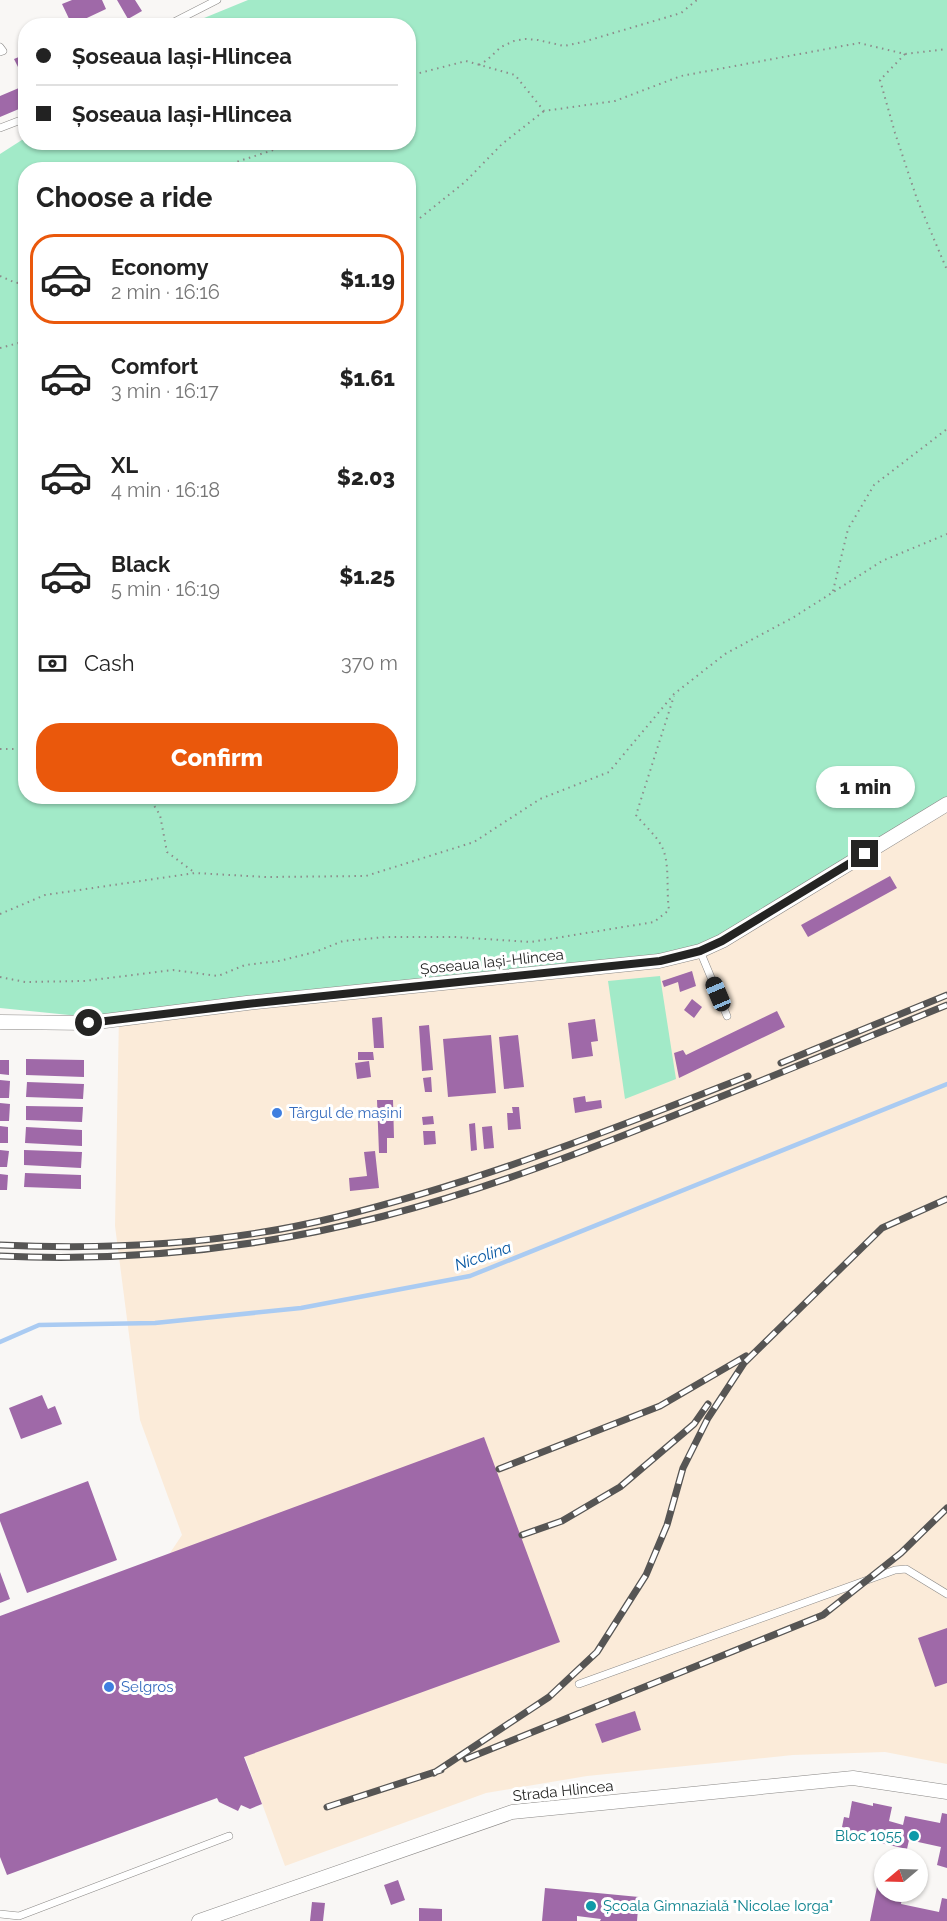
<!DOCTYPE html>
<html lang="en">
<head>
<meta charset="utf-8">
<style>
  body { margin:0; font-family:Raleway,sans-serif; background:#f2f2f2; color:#222; height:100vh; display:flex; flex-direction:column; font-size:22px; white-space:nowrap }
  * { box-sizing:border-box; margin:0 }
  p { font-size:20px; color:#767676 }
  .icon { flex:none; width:33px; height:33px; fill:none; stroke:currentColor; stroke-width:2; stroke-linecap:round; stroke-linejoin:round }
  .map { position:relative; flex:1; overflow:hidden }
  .panel { position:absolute; left:18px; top:162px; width:398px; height:642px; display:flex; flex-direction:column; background:#fff; border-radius:24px; box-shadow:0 2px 4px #0004 }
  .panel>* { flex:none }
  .top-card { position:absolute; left:18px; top:18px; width:398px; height:132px; border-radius:24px; box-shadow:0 2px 4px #0004; display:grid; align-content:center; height:132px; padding:0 18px; background:#fff }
  .needle { width:39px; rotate:251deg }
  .buttons { position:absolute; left:874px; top:1848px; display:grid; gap:12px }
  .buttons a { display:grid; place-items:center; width:54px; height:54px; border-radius:50%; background:#fff; box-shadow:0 2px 4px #0004; font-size:30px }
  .end { position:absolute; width:27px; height:27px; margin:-14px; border:8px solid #242423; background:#fff; box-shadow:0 0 0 3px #fff }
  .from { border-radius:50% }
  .bubble { position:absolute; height:42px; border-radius:21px; background:#fff; box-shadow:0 2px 4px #0004; font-size:20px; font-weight:800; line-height:42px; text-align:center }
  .car { position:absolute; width:18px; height:36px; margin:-18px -9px; border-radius:8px; box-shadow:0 0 4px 2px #0007; background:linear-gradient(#222 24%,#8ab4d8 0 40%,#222 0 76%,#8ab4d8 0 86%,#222 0) }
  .top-card b { display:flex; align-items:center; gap:21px; height:57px; font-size:22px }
  .top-card b+b { border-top:2px solid #e0e0e0 }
  .top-card i { width:15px; height:15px; background:#222 }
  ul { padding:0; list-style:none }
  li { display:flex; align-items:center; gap:18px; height:90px; margin:0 12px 9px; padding:0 6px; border:3px solid transparent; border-radius:24px }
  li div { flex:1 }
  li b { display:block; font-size:22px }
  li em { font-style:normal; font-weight:800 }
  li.active { border-color:#ea580c }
  li>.icon { width:54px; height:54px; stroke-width:1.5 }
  h2 { padding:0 18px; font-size:27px; line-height:72px }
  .pay { display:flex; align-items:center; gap:15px; height:66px; padding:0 18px; font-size:22px }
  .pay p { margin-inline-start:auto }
  .cta { display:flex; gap:12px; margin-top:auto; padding:12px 18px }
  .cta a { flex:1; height:69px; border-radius:24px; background:#ea580c; color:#fff; font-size:24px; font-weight:800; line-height:69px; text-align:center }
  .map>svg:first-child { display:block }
</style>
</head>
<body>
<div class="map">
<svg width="947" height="1921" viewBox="0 0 947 1921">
  <rect width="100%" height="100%" fill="#f9f7f5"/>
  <path fill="#fbebd9" d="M947,798V1764L885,1752L793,1755L587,1776L486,1793L285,1866L170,1553L182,1535L140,1420L115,1226L119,1015Z"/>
  <path fill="#a2eac8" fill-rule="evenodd" d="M248,0H947V798L693,953L89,1017L0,1008V154L25,138L26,142H408V26L187,25ZM26,170H408V796H26Z
    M660,976L676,1079L625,1099L608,981Z"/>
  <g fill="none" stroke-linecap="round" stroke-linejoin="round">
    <path stroke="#aacbf2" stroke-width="4.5" d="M0,1342L39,1325L155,1323L301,1308L470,1276L947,1084"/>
  </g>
  <path fill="#9f69a8" d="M72,0H102L106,9L72,25L62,4Z
    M117,0H135L142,11L128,19Z
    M26,54V74L22,75L14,59Z
    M26,85V106L0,117V96Z
    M890,876L897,888L808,937L801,925Z
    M692,971L696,986L680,992L678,982L664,987L662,981Z
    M692,999L702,1007L694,1018L684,1010Z
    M777,1011L785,1027L679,1078L674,1053L683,1050L686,1055Z
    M382,1017L384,1048H374L372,1018Z
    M595,1019L598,1041L591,1042L593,1056L572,1059L568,1023Z
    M429,1025L433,1070L422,1071L419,1026Z
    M491,1035L496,1093L448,1097L443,1039Z
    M518,1035L524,1087L504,1089L499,1037Z
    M358,1052H373L374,1060H358Z
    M26,1059L84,1060V1077L26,1075Z
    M0,1060H9V1075L0,1074Z
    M369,1061L371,1077L357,1079L355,1063Z
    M431,1077L432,1092H425L423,1078Z
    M0,1080L10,1081L9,1098H0Z
    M27,1082L84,1084L83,1099L26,1097Z
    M585,1096L586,1102L601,1100L602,1108L575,1113L573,1098Z
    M377,1100H393L394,1138H387V1153H379Z
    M0,1103L10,1104L9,1121H0Z
    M26,1106L83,1107L82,1122L26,1120Z
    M512,1107H519L521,1129L508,1130L507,1113H513Z
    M433,1116L434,1124L423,1125L422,1117Z
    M475,1123L477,1150L471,1151L469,1124Z
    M0,1126L8,1127V1143H0Z
    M492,1126L494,1148L484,1149L482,1127Z
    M26,1127L82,1130V1146L25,1143Z
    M423,1131H435L436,1144L424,1145Z
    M0,1150L9,1151L7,1167H0Z
    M24,1150L82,1152L81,1168L24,1165Z
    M375,1151L379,1188L350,1191L349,1178L367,1176L364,1152Z
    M25,1173L81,1175V1189L24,1187Z
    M0,1174L8,1175L7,1190H0Z
    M42,1395L48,1409L55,1406L62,1424L21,1439L9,1408Z
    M484,1437L560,1642L244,1757L262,1804L250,1809L241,1805L238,1811L219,1802L217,1798L7,1875L0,1857V1616Z
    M88,1481L117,1560L27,1593L0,1521V1514Z
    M0,1572L10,1599L0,1603Z
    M947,1628V1683L935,1687L918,1638Z
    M635,1711L641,1730L602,1743L595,1724Z
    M852,1801L873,1806V1803L892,1807L889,1821L903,1825L905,1816L940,1823L942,1813L947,1814V1868L937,1865L941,1847L909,1840L907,1849L880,1843L882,1834L869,1831L866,1843L840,1837L844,1817L849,1818Z
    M398,1880L405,1900L391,1905L384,1885Z
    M877,1887L885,1889V1892H903L901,1904L939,1912L942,1898L947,1899V1921H870Z
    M545,1888L639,1897L637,1921H600L601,1919L577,1916V1921H542Z
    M312,1902L325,1903L323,1921H310Z
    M419,1908L442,1909V1921H419Z"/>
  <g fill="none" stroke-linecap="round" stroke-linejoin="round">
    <defs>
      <path id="service" d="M166,26L217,0
        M0,47L3,51L0,52
        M0,128L26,118
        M700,951L727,1016
        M579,1684L895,1570L906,1569L947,1594
        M0,1914L19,1916L229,1836"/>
      <path id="minor" d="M0,1022L89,1023L247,1003L659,961L700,951L722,941L947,804
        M199,1921L512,1812L853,1778L947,1792"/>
    </defs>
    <use href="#service" stroke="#8b8987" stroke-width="8"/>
    <use href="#minor" stroke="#8b8987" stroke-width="15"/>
    <path stroke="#8d8c8b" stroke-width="2" stroke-dasharray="1.5 4.5" stroke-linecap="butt" d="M905,54L880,80L895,133L917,199L947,270
      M479,65L487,60L501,47L514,41L525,39L538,40L564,46L583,42L681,13L697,0
      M408,76L466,61L515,75L544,111L615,101L681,76L859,43L905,54L947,49
      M222,170L227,165L298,142
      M420,218L465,182L502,144L544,111
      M0,276L16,283L26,282
      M0,348L26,341
      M833,591L848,529L874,485L947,429
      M0,749H26
      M148,796L160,815L167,852L195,873
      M0,914L45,895L195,873L266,877L366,876L474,842L540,799L609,772L674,694L725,654L794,617L882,561L947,534
      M0,977L25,982L84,981L173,970L218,976L245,965L279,961L315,952L343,941L386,937H455L531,942L654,922L669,910C666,890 670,867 663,849C658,837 644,825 636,815L674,696"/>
    <use href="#service" stroke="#fff" stroke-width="7"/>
    <use href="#minor" stroke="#fff" stroke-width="14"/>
    <defs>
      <path id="rail" d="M781,1063L947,995
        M0,1245C111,1250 229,1244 337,1217C479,1182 613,1129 748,1076
        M0,1256C128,1262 260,1248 384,1216C484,1190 580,1153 675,1115C766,1079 857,1042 947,1005
        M499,1469L660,1406L746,1356
        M522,1535L562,1521L620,1487L694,1424L708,1404
        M466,1759L823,1615L901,1553L947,1508
        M434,1773L549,1697L597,1652L646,1575L667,1525L683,1468L708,1418L744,1363L882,1228L947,1199
        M327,1807L441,1770"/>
    </defs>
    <use href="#rail" stroke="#565554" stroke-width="7"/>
    <use href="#rail" stroke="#fff" stroke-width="4.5" stroke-dasharray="14" stroke-linecap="butt"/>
  </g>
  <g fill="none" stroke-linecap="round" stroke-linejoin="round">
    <path stroke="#242423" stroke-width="8" d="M89,1023L247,1004L660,961L700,951L722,941L865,854"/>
  </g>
  <g fill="#3f7fe0" stroke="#fff" stroke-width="2">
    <circle cx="277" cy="1113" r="6"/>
    <circle cx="109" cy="1687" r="6"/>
  </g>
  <g fill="#0f9aa8" stroke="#fff" stroke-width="2">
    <circle cx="914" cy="1836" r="6"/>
    <circle cx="591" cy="1906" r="6"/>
  </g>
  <g text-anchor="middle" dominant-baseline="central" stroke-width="6" stroke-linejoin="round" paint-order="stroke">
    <g font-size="15" fill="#242423" stroke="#fff">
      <text transform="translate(492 962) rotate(-6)">Șoseaua Iași-Hlincea</text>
      <text transform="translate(563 1791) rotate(-6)">Strada Hlincea</text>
    </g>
    <g font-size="15" fill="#366cbe" stroke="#fff" text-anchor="start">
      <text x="289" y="1113">Târgul de mașini</text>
      <text x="121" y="1687">Selgros</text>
    </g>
    <g font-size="15" fill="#0d838f" stroke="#fff" text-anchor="end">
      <text x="902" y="1836">Bloc 1055</text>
      <text x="603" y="1906" text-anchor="start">Școala Gimnazială "Nicolae Iorga"</text>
    </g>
    <g font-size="16" font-style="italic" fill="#0657a3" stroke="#fff">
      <text transform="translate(483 1256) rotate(-19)">Nicolina</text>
    </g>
  </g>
</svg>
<div class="buttons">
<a><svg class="needle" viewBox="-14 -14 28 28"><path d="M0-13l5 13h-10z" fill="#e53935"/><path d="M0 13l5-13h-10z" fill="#767676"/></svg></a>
</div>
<i class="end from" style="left:89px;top:1023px"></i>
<i class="end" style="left:865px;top:854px"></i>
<div class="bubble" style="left:816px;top:766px;width:99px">1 min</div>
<i class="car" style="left:718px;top:994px;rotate:337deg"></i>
<div class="top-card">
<b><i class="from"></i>Șoseaua Iași-Hlincea</b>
<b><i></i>Șoseaua Iași-Hlincea</b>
</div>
<section class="panel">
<h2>Choose a ride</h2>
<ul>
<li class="active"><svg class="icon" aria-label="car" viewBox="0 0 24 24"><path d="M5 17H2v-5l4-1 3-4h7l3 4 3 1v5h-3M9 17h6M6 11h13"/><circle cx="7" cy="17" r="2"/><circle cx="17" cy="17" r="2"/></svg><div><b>Economy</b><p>2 min · 16:16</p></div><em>$1.19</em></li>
<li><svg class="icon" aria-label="car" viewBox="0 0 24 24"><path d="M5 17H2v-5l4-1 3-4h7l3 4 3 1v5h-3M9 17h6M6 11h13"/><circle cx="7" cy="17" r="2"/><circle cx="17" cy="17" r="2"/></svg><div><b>Comfort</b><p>3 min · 16:17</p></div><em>$1.61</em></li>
<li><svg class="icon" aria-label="car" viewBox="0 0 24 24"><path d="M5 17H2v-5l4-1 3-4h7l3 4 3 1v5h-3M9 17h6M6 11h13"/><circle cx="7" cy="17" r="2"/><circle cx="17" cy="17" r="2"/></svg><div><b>XL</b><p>4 min · 16:18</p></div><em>$2.03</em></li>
<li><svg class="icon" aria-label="car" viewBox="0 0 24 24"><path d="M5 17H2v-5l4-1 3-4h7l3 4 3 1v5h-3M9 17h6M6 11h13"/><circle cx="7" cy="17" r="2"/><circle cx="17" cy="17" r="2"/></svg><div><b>Black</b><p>5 min · 16:19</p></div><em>$1.25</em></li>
</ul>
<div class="pay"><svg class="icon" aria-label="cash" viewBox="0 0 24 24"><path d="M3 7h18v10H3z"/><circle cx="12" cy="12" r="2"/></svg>Cash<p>370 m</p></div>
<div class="cta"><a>Confirm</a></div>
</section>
</div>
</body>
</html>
